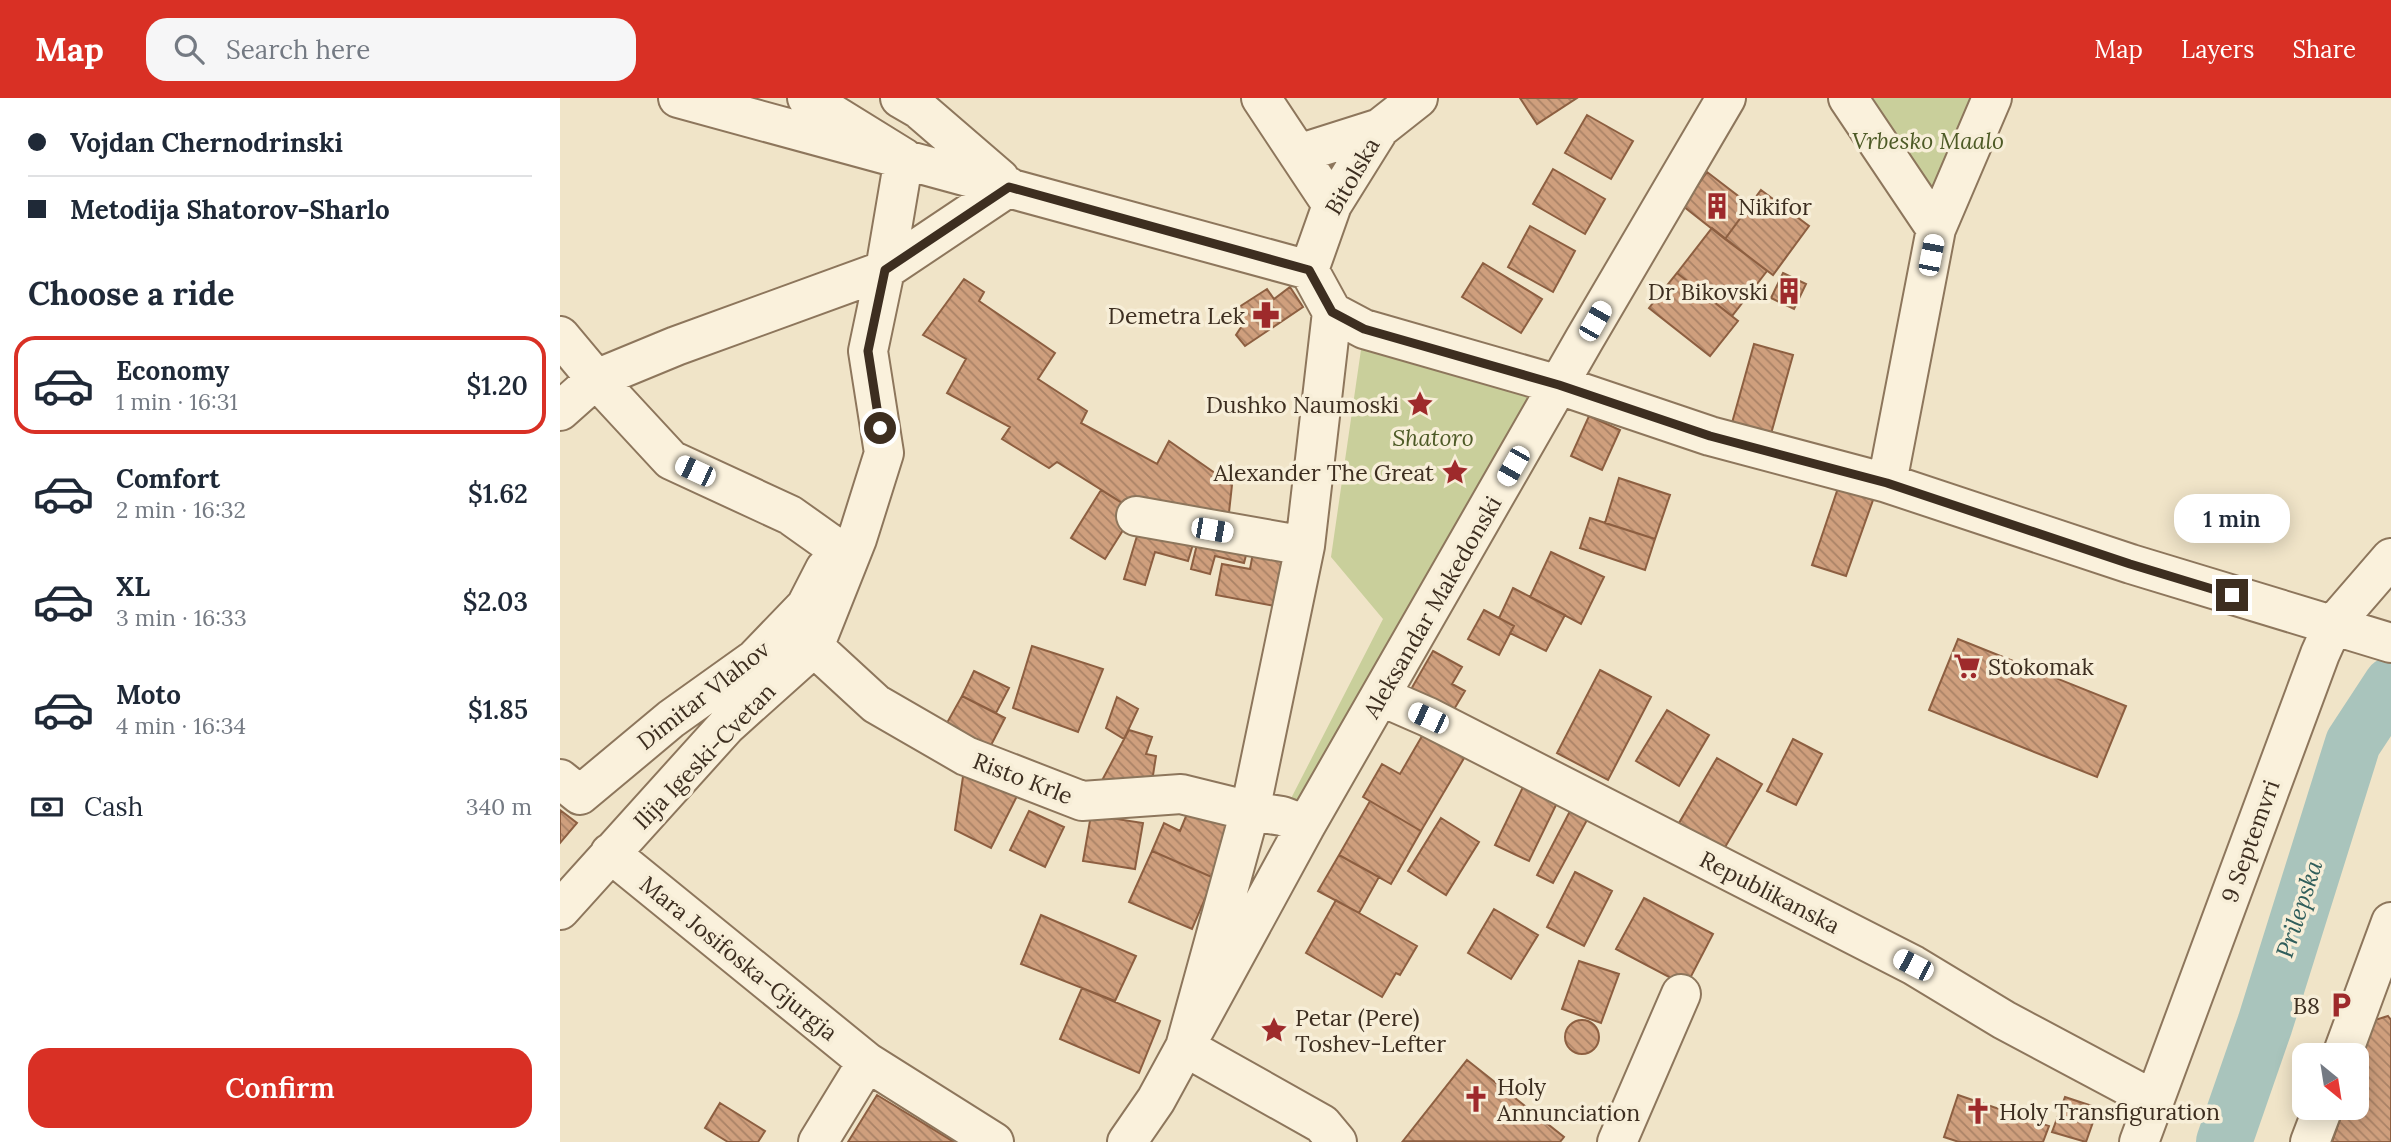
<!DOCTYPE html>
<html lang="en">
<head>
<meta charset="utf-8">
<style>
  body { margin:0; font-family:Lora,serif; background:#f6f6f7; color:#1f2937; height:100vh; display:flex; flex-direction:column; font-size:26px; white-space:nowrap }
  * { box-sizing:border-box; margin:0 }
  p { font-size:23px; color:#747a83 }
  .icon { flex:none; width:38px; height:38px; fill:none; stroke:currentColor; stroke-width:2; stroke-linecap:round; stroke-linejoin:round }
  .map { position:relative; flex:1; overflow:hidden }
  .drawer { display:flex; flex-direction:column; background:#fff; width:560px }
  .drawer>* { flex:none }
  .hud { display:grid; align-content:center; height:154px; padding:0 28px; background:#fff }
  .needle { width:46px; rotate:150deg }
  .controls { position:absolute; left:1732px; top:945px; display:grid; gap:14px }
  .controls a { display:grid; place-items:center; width:77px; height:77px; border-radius:14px; background:#fff; box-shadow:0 4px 18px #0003; font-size:35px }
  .end { position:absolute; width:32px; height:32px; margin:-16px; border:9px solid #3d2e20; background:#fff; box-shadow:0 0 0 4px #fff }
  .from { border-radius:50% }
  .bubble { position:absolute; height:49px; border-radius:21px; background:#fff; box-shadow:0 4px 18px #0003; font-size:23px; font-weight:600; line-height:49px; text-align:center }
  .car { position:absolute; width:21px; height:42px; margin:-21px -10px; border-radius:9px; box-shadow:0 0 5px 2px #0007; background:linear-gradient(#fff 24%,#345 0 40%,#fff 0 76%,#345 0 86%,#fff 0) }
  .hud b { display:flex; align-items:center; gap:24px; height:66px; font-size:26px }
  .hud b+b { border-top:2px solid #e0e1e3 }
  .hud i { width:18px; height:18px; background:#1f2937 }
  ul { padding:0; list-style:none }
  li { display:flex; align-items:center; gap:21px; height:98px; margin:0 14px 10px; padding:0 14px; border:4px solid transparent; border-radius:21px }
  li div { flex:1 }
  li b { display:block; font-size:26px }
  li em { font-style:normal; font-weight:600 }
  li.active { border-color:#d93025 }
  li>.icon { width:63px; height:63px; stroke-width:1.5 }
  h2 { padding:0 28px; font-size:32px; line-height:84px }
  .pay { display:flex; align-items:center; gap:18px; height:77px; padding:0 28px; font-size:26px }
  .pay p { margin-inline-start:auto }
  .action { display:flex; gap:14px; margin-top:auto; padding:14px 28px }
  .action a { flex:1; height:80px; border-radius:21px; background:#d93025; color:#fff; font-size:28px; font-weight:600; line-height:80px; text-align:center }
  header { display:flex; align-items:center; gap:42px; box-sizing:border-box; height:98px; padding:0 35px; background:#d93025; color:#fff }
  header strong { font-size:33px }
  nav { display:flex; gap:38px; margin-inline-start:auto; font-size:24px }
  .search { width:490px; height:63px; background:#f6f6f7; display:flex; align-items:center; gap:18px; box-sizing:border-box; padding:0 24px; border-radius:21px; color:#747a83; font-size:26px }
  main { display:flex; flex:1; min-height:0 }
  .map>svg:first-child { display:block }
</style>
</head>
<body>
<header>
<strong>Map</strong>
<div class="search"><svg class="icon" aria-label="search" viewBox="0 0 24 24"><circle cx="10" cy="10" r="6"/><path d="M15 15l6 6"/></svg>Search here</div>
<nav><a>Map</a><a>Layers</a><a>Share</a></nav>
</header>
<main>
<section class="drawer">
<div class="hud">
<b><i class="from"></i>Vojdan Chernodrinski</b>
<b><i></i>Metodija Shatorov-Sharlo</b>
</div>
<h2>Choose a ride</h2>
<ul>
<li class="active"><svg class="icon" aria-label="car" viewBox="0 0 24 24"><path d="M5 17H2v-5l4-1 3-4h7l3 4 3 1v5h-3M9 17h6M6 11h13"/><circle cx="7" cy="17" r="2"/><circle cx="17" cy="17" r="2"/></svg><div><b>Economy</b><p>1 min · 16:31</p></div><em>$1.20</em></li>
<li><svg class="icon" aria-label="car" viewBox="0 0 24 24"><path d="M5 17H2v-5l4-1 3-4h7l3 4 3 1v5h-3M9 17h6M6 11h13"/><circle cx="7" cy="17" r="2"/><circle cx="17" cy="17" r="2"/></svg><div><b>Comfort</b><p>2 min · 16:32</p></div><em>$1.62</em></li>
<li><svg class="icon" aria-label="car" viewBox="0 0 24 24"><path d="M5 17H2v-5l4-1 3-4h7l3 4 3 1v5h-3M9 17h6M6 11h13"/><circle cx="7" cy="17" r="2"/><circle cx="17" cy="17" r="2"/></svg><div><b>XL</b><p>3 min · 16:33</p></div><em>$2.03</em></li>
<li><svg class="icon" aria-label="car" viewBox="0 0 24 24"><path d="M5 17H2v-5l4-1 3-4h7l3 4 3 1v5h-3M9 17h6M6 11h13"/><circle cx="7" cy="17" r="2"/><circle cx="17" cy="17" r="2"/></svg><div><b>Moto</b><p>4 min · 16:34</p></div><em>$1.85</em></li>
</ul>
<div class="pay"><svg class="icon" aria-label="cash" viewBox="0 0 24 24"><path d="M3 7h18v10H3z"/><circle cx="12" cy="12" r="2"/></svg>Cash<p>340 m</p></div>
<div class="action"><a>Confirm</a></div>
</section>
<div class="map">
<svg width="1831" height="1044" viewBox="0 0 1831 1044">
  <defs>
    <pattern id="building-back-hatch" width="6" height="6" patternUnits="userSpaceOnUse" patternTransform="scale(1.75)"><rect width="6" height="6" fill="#cf9f7d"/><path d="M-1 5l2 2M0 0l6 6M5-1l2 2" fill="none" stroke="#a98266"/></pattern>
  </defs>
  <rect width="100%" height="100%" fill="#f0e4c8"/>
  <path fill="#c9cf9b" d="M1288,0H1432L1376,131Z
    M804,231L999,287L746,727L722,718L823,521L771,459Z"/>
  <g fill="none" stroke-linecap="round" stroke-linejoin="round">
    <path stroke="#a9c4bc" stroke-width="56" d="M1664,1044L1705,926L1793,645L1831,587"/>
  </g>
  <path fill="url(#building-back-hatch)" stroke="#8d5f41" stroke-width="2" d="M960,0H1017L977,26Z
    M1027,17L1073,43L1051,81L1005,55Z
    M993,71L1045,101L1025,136L973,106Z
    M1147,74L1190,107L1165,141L1123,108Z
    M1201,92L1249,128L1213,177L1165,141Z
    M970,128L1015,153L993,194L948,169Z
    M1152,130L1207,173L1172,218L1117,175Z
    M923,165L982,201L961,235L902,199Z
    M1117,175L1178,223L1150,258L1089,210Z
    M1223,175L1246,186L1234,211L1211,200Z
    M404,181L424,194L419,203L495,255L478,281L527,313L521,325L597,366L609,343L672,387L667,433L575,413L497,364L489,370L442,341L450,329L387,295L406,261L363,237Z
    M730,189L743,209L685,248L676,237L685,223L676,211L707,191L714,201Z
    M1194,246L1233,257L1209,343L1170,332Z
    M1029,318L1060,332L1042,372L1011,358Z
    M1059,380L1110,397L1095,441L1045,425Z
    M1278,390L1313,402L1286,478L1252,467Z
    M541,392L575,413L545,461L511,440Z
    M1030,420L1095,441L1085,472L1020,450Z
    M580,428L636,436L628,463L595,454L585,487L564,481Z
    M640,434L689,446L684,465L655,458L650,476L631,471Z
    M695,444L725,450L715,508L656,497L662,466L690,471Z
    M991,454L1044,479L1021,526L970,499Z
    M953,490L1005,517L986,553L950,535L954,528L939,520Z
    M924,512L954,528L939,557L908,541Z
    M1398,541L1566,608L1537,679L1369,612Z
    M472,548L543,571L518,634L453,610Z
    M873,553L902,569L892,586L905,593L887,623L846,600Z
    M1040,572L1091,599L1048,682L997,655Z
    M414,573L449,590L436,615L402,598Z
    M402,598L445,620L427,655L383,632Z
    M557,599L578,611L564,641L546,630Z
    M1107,612L1149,637L1119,688L1076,663Z
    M869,626L910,650L861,733L803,699L822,666L840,676Z
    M569,632L592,639L586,656L596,658L591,690L539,688Z
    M1233,641L1262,656L1236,707L1207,693Z
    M1157,660L1202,686L1164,751L1119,725Z
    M404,672L459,694L431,750L395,732Z
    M963,689L997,705L969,763L935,747Z
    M633,701L679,721L654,780L592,753L604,725L620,733Z
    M810,703L861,733L831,786L779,757Z
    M0,712L17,725L0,745Z
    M469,713L504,729L485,769L450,752Z
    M1010,713L1027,722L993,785L977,777Z
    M531,717L583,725L575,771L523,763Z
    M881,720L919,744L886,797L848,773Z
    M592,753L654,780L632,831L569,804Z
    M779,757L819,779L799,815L758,793Z
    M1015,774L1052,793L1024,848L987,829Z
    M1084,800L1153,836L1126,888L1056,851Z
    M776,802L857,848L840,877L836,875L822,899L746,855Z
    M934,811L978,837L951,881L908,855Z
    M481,817L576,858L555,903L461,866Z
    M1019,863L1059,876L1041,925L1002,911Z
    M522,890L600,923L579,975L500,941Z
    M1828,918L1831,922V1044H1772L1784,1010H1797V972L1815,922Z
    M1005 939a17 17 0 1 1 34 0a17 17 0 1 1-34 0Z
    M907,962L1004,1039L1000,1044L843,1043Z
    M317,997L394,1044H288Z
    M1398,997L1489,1028L1483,1044H1399L1384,1039Z
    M1505,999L1538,1010L1526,1044L1492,1034Z
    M160,1005L205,1033L198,1044H168L145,1030Z"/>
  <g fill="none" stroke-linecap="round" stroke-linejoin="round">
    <defs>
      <path id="minor" d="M118,0L749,172L772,214L804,231L999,287L1150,338L1327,385L1571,466L1831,545
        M340,0L359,11L440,81
        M701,0L772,107
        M1288,0L1376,131
        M738,56L820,30
        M749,172L772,107L820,30L858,0
        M772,214L745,448L690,713L625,949L762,1026L777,1044
        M0,238L36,281L111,362L230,417L275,449
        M0,313L36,281L116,248L325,172L449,89
        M1327,385L1376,131L1432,0
        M576,418L745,448
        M254,549L316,606L406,658L522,703L621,696L690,713L722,718L746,727
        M820,598L868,619L1353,867L1444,922L1594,1002
        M0,681L20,697L111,621L195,561L246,508L265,471
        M50,755L307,964L434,1044
        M0,812L167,627L254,549L297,441L324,355L308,253L325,172L344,60L247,0
        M1782,957L1831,824
        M258,1044L307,964
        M567,1044L596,1002L746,727L1024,242L1166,0
        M1057,1044L1121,896
        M1579,1044L1760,556L1773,527L1831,460
        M1750,1044L1763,1010"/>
    </defs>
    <use href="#minor" stroke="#8d765c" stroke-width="42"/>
    <use href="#minor" stroke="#faf1dc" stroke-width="38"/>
  </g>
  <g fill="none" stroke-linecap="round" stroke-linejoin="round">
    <path stroke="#3d2e20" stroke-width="9" d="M320,330L308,253L325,172L449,89L749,172L772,214L804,231L999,287L1150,338L1327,385L1570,466L1672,497"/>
  </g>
  <defs>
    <symbol id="building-bare" viewBox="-9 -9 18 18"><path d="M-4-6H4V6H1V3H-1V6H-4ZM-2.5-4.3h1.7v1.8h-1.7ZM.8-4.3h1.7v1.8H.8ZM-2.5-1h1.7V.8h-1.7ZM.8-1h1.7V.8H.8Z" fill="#9e2a2b" stroke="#f7eed8" stroke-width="2.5" paint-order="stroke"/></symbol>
    <symbol id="pharmacy-bare" viewBox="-9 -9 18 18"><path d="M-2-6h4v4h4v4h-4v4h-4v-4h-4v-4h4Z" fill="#9e2a2b" stroke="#f7eed8" stroke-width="2.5" paint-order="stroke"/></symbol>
    <symbol id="sight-bare" viewBox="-9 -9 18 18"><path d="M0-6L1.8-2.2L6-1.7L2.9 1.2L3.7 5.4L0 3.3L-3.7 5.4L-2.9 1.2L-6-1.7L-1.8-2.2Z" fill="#9e2a2b" stroke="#f7eed8" stroke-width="2.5" paint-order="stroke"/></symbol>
    <symbol id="supermarket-bare" viewBox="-9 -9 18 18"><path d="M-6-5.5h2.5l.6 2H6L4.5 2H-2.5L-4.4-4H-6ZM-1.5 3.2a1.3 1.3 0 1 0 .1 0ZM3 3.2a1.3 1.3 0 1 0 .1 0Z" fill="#9e2a2b" stroke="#f7eed8" stroke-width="2.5" paint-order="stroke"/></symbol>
    <symbol id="parking-bare" viewBox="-9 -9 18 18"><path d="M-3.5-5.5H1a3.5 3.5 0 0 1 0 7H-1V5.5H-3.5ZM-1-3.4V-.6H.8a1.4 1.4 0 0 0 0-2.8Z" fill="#9e2a2b" stroke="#f7eed8" stroke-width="2.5" paint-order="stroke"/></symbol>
    <symbol id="church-bare" viewBox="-9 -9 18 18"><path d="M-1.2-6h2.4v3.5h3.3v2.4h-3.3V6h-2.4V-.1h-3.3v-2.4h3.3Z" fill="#9e2a2b" stroke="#f7eed8" stroke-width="2.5" paint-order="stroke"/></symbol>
  </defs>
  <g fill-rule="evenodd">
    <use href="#building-bare" x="1138" y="89" width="38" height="38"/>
    <use href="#building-bare" x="1210" y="174" width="38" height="38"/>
    <use href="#pharmacy-bare" x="687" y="198" width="38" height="38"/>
    <use href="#sight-bare" x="841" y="287" width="38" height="38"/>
    <use href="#sight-bare" x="876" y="355" width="38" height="38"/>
    <use href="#supermarket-bare" x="1388" y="549" width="38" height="38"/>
    <use href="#parking-bare" x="1762" y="888" width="38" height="38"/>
    <use href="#sight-bare" x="695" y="913" width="38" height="38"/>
    <use href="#church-bare" x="897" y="982" width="38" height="38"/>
    <use href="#church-bare" x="1399" y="994" width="38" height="38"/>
  </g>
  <g text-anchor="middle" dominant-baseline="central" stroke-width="7" stroke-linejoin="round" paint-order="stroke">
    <g font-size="23" font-style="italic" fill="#4d5a26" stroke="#f7eed8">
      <text x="1368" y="42">Vrbesko Maalo</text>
      <text x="873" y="339">Shatoro</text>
    </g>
    <g font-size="23" fill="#3d2e20" stroke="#f7eed8">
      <text transform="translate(792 78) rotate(-60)">Bitolska</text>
      <text transform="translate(872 509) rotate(-60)">Aleksandar Makedonski</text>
      <text transform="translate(143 597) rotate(-38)">Dimitar Vlahov</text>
      <text transform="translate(144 658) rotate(-46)">Ilija Igeski-Cvetan</text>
      <text transform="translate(463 680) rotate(21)">Risto Krle</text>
      <text transform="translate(1690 743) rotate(-70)">9 Septemvri</text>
      <text transform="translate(1210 794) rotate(27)">Republikanska</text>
      <text transform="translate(179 860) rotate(39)">Mara Josifoska-Gjurgja</text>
    </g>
    <g font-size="23" fill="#3d2e20" stroke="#f7eed8" text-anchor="start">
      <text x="1178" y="108">Nikifor</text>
      <text x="1208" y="193" text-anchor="end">Dr Bikovski</text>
      <text x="685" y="217" text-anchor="end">Demetra Lek</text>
      <text x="839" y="306" text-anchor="end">Dushko Naumoski</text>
      <text x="874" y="374" text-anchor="end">Alexander The Great</text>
      <text x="1428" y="568">Stokomak</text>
      <text x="1760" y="907" text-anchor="end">B8</text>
      <text x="735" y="919">Petar (Pere)<tspan x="735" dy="26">Toshev-Lefter</tspan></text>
      <text x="937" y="988">Holy<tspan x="937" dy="26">Annunciation</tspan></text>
      <text x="1439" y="1013">Holy Transfiguration</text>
    </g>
    <g font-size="24" font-style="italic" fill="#2f5d5a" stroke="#f7eed8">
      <text transform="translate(1739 811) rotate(-72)">Prilepska</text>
    </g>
  </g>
</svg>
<div class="controls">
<a><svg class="needle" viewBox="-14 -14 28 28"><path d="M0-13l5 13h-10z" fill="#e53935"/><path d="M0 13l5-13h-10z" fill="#747a83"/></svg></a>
</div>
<i class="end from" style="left:320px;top:330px"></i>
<i class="end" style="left:1672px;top:497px"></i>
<div class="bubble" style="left:1614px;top:396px;width:116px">1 min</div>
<i class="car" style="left:1371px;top:157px;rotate:11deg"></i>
<i class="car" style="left:1035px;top:223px;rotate:30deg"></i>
<i class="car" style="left:953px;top:368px;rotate:210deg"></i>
<i class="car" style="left:135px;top:373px;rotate:295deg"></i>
<i class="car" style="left:652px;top:432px;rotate:100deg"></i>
<i class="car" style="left:868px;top:620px;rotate:295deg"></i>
<i class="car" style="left:1353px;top:867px;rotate:297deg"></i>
</div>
</main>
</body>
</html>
